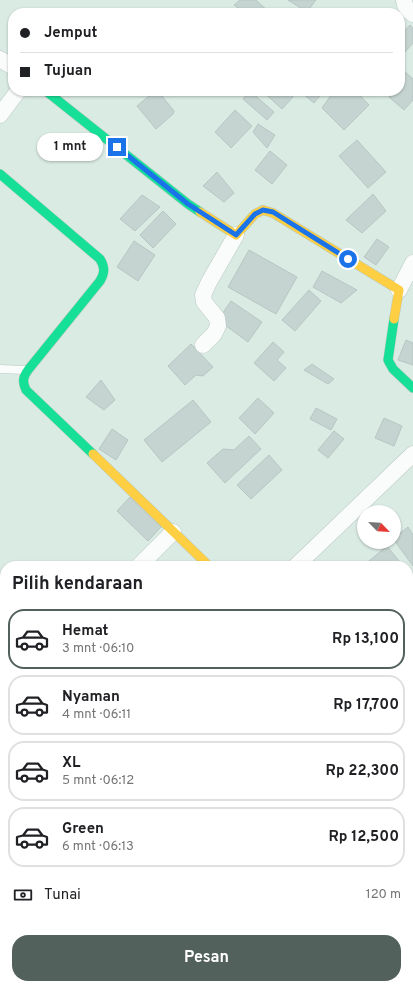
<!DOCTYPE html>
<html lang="id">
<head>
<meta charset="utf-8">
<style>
  body { margin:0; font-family:Overpass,sans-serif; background:#f2f2f2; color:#202124; height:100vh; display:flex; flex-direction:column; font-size:15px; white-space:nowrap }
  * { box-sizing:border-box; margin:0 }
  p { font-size:13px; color:#757577 }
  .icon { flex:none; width:22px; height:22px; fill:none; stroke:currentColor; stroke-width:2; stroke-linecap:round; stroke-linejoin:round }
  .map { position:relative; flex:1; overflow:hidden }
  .panel { position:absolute; left:0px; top:561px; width:413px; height:428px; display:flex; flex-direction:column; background:#fff; border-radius:16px 16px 0 0; box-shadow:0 1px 3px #0004 }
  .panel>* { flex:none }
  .banner { position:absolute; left:8px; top:8px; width:397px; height:88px; border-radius:16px; box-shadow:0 1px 3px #0004; display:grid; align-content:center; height:88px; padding:0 12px; background:#fff }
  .needle { width:26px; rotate:115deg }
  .fabs { position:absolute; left:357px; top:505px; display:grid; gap:8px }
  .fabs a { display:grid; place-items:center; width:44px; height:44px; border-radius:50%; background:#fff; box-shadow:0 1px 3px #0004; font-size:20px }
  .end { position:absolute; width:18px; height:18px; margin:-9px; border:5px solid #1a73e8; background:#fff; box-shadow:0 0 0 2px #fff }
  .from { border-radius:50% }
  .bubble { position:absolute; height:28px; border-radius:14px; background:#fff; box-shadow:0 1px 3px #0004; font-size:13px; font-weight:700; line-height:28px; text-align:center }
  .banner b { display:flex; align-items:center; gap:14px; height:38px; font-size:15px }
  .banner b+b { border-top:1px solid #e0e0e0 }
  .banner i { width:10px; height:10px; background:#202124 }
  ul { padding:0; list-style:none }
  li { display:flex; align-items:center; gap:12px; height:60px; margin:0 8px 6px; padding:0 4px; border:2px solid #e0e0e0; border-radius:16px }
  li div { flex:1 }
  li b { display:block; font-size:15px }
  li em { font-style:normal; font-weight:700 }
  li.current { border-color:#53615c }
  li>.icon { width:36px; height:36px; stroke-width:1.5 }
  h2 { padding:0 12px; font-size:18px; line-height:48px }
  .pay { display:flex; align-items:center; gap:10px; height:44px; padding:0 12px; font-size:15px }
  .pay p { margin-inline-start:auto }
  .cta { display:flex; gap:8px; margin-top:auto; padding:8px 12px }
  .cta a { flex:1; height:46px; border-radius:16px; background:#53615c; color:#fff; font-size:16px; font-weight:700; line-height:46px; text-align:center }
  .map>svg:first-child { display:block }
</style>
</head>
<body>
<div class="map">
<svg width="413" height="989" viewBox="0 0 413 989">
  <rect width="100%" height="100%" fill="#daebe4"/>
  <path fill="#c5d4d1" stroke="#b7c6c3" d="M240,0H256L270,13H246L234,5Z
    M288,0H316L307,12Z
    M383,8L387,13H375Z
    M410,25L413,28V43L405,52L400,48V36Z
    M400,67L413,79V100L404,110L389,97L392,91H400Z
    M155,91H158L174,111L173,114L156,129L137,106Z
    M250,91L274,112L267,120L243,99Z
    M262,91H287L293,97L282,109Z
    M303,91H324L314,103L302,93Z
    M334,91H356L369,105L344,130L322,108Z
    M235,110L252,126L231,148L215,132Z
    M258,124L275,135L267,148L253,132Z
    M357,140L386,172L368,188L339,156Z
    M270,151L287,165L272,184L255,170Z
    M217,172L234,193L224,202L203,186Z
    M373,194L386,211L362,233L346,220Z
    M142,195L160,207L135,231L120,219Z
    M163,211L176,224L153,248L140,235Z
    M377,239L389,247L376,265L364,257Z
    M134,241L155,255L138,281L117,267Z
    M249,250L297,277L276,314L228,287Z
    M322,271L357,290L341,303L313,287Z
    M309,290L321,301L295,331L282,320Z
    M231,301L262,322L248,342L218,320Z
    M406,340L413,343V365L398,360Z
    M273,342L284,352L277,360L286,368L274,381L254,363Z
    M191,344L213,367L203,376L196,375L185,385L168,366Z
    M312,364L334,379L328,384L304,370Z
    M101,380L115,400L104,410L86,397Z
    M258,398L274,413L255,434L239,418Z
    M193,400L211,422L162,462L144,440Z
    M316,408L337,419L331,430L310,419Z
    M384,418L402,426L394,446L375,438Z
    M112,429L128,440L116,460L99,449Z
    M334,431L344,439L328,458L318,450Z
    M249,436L261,449L225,483L207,463L223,449L234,450Z
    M269,455L282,470L251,499L237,485Z
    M130,497L161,527L148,541L117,511Z
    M408,527L413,535V566L394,540V538Z
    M387,546L403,566H363Z
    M408,572L413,578V580L408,585Z
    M408,705L413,711V722L408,727Z
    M0,767L5,772V787L0,782Z
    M409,869L413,871V903L410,910L408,909V872Z"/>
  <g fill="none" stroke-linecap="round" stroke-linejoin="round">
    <defs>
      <path id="lane" d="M0,369L25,370"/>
      <path id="street" d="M404,0C405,7 407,10 413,14
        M0,59L13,67
        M0,115L18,91
        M399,290L413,263
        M203,345L214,334L218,326L217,318L204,302L203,295L209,282L236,235
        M139,566L173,532
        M296,566L413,454
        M408,638L413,633
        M0,704L5,699
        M409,816L413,812
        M0,855L5,849
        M322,989L324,984"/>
      <path id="fast" d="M46,91L188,204L200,212
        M0,174L100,259C105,267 105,273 100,281L28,370C23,377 22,382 26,390L93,454
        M394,319L388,360L393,369L413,388
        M0,878L5,881
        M0,908L5,912
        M97,984L105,989"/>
      <path id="slow" d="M200,212L236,235L255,214L263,210L273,213L399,290L394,319
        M93,454L209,566"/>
      <path id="jam" d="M123,984L133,989
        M148,984L157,989
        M178,984L188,989"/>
    </defs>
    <use href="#lane" stroke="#b9c8c2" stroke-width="9"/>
    <use href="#street" stroke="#b9c8c2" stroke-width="17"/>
    <use href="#fast" stroke="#b9c8c2" stroke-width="10"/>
    <use href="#slow" stroke="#b9c8c2" stroke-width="10"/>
    <use href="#jam" stroke="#b9c8c2" stroke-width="10"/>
    <use href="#lane" stroke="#f9fcfb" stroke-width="8"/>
    <use href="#street" stroke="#f9fcfb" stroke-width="16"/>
    <use href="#fast" stroke="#16e098" stroke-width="9"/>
    <use href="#slow" stroke="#ffcf43" stroke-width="9"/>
    <use href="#jam" stroke="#f24e42" stroke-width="9"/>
  </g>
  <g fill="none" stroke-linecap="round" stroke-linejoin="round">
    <path stroke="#1a73e8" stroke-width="5" d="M117,147L188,204L236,235L255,214L263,210L273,212L348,259"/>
  </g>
</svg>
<div class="fabs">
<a><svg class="needle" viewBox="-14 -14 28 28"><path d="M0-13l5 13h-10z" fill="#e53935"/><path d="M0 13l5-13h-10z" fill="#757577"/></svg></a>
</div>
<i class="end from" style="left:348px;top:259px"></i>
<i class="end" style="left:117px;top:147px"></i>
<div class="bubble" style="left:37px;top:133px;width:66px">1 mnt</div>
<div class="banner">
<b><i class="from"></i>Jemput</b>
<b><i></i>Tujuan</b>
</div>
<section class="panel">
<h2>Pilih kendaraan</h2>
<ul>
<li class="current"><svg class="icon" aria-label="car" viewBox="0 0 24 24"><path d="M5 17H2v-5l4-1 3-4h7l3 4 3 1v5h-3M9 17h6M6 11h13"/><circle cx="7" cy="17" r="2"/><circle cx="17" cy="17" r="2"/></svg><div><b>Hemat</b><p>3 mnt · 06:10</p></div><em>Rp 13,100</em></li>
<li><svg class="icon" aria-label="car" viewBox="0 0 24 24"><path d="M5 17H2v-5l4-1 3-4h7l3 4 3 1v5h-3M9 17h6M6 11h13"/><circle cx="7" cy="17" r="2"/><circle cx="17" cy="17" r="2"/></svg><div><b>Nyaman</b><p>4 mnt · 06:11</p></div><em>Rp 17,700</em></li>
<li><svg class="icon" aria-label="car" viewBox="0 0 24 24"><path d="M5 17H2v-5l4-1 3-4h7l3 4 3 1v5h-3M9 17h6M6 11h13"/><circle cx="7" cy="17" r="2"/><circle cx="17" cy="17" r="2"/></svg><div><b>XL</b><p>5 mnt · 06:12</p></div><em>Rp 22,300</em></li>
<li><svg class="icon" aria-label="car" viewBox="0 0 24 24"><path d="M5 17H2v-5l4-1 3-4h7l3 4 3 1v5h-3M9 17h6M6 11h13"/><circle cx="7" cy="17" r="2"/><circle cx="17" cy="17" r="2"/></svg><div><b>Green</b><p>6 mnt · 06:13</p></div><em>Rp 12,500</em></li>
</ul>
<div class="pay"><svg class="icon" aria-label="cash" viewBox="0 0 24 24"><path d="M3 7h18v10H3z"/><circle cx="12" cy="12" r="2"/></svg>Tunai<p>120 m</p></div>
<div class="cta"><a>Pesan</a></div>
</section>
</div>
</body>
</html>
